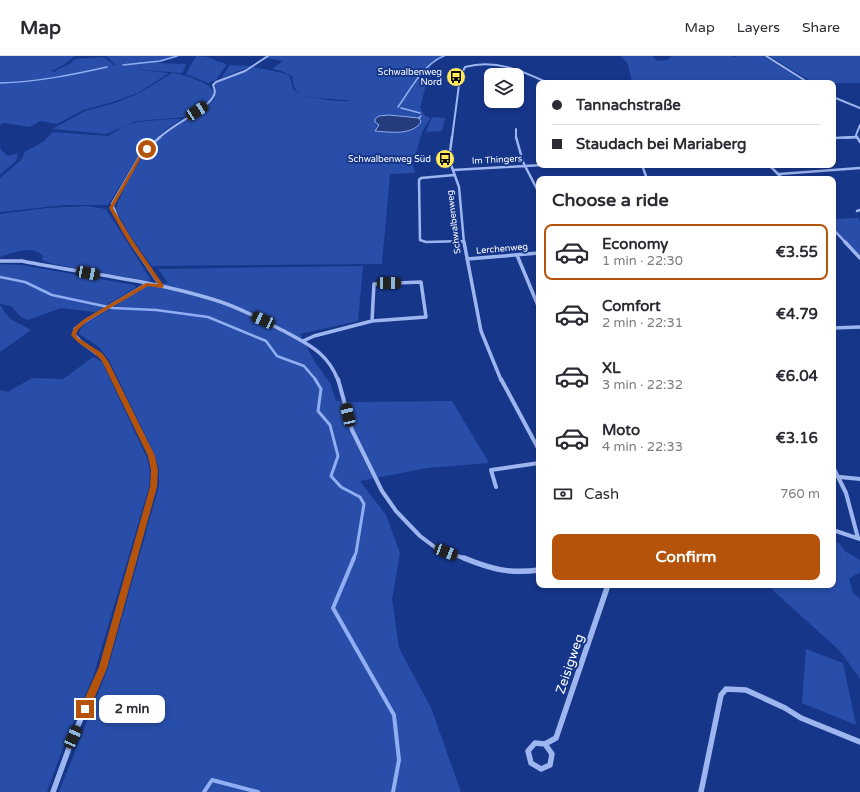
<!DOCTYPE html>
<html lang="en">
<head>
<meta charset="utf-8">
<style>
  body { margin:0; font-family:"Varela Round",sans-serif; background:#f2f2f3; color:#2b2b33; height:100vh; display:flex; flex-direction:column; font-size:15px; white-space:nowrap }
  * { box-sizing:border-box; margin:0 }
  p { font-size:13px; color:#7c7c81 }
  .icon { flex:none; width:22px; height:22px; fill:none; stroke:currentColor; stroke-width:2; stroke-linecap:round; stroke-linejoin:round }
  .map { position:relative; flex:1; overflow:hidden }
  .sheet { position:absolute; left:536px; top:120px; width:300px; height:412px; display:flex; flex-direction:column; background:#fff; border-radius:8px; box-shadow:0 2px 6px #0003 }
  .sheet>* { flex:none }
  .hud { position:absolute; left:536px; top:24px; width:300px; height:88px; border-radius:8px; box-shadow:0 2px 6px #0003; display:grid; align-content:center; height:88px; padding:0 16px; background:#fff }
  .controls { position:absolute; left:484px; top:12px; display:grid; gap:8px }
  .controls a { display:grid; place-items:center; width:40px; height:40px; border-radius:8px; background:#fff; box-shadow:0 2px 6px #0003; font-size:20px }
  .end { position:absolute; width:18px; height:18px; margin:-9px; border:5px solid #b45309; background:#fff; box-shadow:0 0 0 2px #fff }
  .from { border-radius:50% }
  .bubble { position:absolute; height:28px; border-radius:8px; background:#fff; box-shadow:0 2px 6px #0003; font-size:13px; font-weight:800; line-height:28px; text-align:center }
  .car { position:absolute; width:12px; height:24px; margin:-12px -6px; border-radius:5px; box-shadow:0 0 3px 1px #0007; background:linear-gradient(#222 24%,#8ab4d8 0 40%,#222 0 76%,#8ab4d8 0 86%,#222 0) }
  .hud b { display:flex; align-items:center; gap:14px; height:38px; font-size:15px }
  .hud b+b { border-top:1px solid #e1e1e2 }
  .hud i { width:10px; height:10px; background:#2b2b33 }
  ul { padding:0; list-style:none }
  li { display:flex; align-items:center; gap:12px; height:56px; margin:0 8px 6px; padding:0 8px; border:2px solid transparent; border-radius:8px }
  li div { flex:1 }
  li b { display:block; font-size:15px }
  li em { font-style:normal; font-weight:800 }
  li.active { border-color:#b45309 }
  li>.icon { width:36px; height:36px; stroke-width:1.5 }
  h2 { padding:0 16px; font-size:18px; line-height:48px }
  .pay { display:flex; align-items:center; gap:10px; height:44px; padding:0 16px; font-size:15px }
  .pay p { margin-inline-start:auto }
  .button { display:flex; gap:8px; margin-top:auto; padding:8px 16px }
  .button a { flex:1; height:46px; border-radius:8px; background:#b45309; color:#fff; font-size:16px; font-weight:800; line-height:46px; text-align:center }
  header { display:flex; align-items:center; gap:24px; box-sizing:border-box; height:56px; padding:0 20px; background:#fff; border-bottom:1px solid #e1e1e2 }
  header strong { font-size:19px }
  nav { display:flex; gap:22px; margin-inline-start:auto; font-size:14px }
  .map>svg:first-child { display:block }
</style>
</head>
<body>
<header>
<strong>Map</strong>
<nav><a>Map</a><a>Layers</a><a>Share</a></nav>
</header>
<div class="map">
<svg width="860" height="736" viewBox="0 0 860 736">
  <rect width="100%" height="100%" fill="#16368a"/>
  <path fill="#284ea9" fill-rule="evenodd" d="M0,0H75L65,8L52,15L53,16L71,7L75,3L104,1L114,9H116L106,0H182L158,7L186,8L183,16L181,17L123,12L169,17L138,37L113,46L83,54L57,68L40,65L30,71L4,67L0,69Z
    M196,0L208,1L219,6L227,8L216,24L208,27L186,18Z
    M269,0H447L440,2L431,9L420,52L425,60L429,61L430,63L422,76L414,104L413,108L415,117L390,118L382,208L152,210L131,181L116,154L117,148L129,122L143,100L155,86L169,75L194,59L214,44L216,34L215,29L217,26L254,11L287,18L290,21L293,33C301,42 339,46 351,45C340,42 301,44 295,33C293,29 293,24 292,20L282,15L272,13L283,5L266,2ZM389,59H398L418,70C404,78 391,76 376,73L379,69L375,63L379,60Z
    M621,0H653L657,5L667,4L672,0H731L735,1L736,0H763L807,27H575L632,26L628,8Z
    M769,0H860V27H814Z
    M230,9L252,10L221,22Z
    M172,17C181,17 209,27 213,34V40L207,48L186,61L137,65L106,78L52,73L85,55L115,47L140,37Z
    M432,61L445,62L442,75L426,76Z
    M170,63H182L165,74L139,100L108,149H65L0,156V122L21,104L25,96L44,85L53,76L108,80L125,70L137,66Z
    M0,90L1,94L8,100L18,97L16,105L0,119Z
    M88,150L106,153L151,224L148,225L53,208L42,204L43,200C33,188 12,197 0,201V158L47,152Z
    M858,162L860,165V202L833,173V163Z
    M0,208L21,209L134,229L136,231L95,256L61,252L28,264L21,261L11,250L0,248Z
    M363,210L358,265L300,278L315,306L330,327L336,345L356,346L452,345L489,407L427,412L360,425L386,459L400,497L392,543L399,592L431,652L461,736H59L108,612L159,430V413L154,397L109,304L99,291L79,278L80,274L87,266L104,257L148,229L168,227L158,213Z
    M0,249L10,263L31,274L0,296Z
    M93,301L102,306L147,402L150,416L149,431L93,621L67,681L47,736H0V334L8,336L32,322L63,323Z
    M833,486L839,487L845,495L860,504V516L849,523L853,537L860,543V623L840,595L767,529H833Z
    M806,593L843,607L856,669L802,647Z"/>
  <path fill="#243c7b" stroke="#90aef2" d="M389,59L419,62L421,66C412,80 389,76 375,75L379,69L375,66V63L379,60Z"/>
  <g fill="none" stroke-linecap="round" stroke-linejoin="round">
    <path stroke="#90aef2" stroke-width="1.5" d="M123,9L160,5L177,0
      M0,27C37,26 71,19 107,11
      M398,51C411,33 423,8 444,0
      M401,52L420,57
      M419,62L421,60"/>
    <path stroke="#90aef2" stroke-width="2.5" d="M0,221L25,226L52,239L113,252L156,254L208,261L266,285L277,300L304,310L316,324"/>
    <path stroke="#90aef2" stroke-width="3" d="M315,323L321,333L318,355L330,369L338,400L331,420L341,431L360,441L364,448L356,497L353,503"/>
    <path stroke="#90aef2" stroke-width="4" d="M354,502L333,552L394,659L399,704L393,736
      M204,736L212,724L258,736"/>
    <path stroke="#9eb6ef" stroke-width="2" d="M766,0L809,27
      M833,41L860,52
      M516,73V82
      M159,82C173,68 205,55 213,41C216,37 215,33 213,29L216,26L245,15L268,0
      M452,82L460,21L465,11C495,3 521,14 548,27
      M845,82L857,81
      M857,82L856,79L860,69"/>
    <path stroke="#9eb6ef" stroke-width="2.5" d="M452,81L449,103L459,131L464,187
      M516,81L523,106L539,137
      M857,81L860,86
      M833,82L857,81
      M642,109L647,123
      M769,109L783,123
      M453,114L543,109
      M779,118L860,112
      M454,119L421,122L419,124L420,184L426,186L464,185
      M857,155L860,154
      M833,173L846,187
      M132,187L118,163L112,148L140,100L160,81"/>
    <path stroke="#9eb6ef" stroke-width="3.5" d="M131,186L161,230
      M464,186L481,275L501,324
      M845,186L860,202
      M517,199L539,252
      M467,203L539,197
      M0,205H22C86,218 152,224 215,244C239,251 262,264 284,275C309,289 327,296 338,324
      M421,226L426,261L372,265L374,228Z
      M833,272L860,271
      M303,285L314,280L372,265
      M115,324L102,301L81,286L74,279L75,273L85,265L147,228"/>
    <path stroke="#9eb6ef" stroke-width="4" d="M114,323L152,399L154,415V431L133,503
      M338,323L352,374L382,435L396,455L420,480L436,492L466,503
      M501,323L539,394
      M833,411L846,437L858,482
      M840,421L860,423
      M496,431L491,414L539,407
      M833,474L860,483"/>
    <path stroke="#9eb6ef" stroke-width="5.5" d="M464,502C491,513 509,518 539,514
      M535,687L545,688L552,698L550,709L541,713L531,707L528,695Z
      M545,688L556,682L608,529
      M53,736L73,681L103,611L133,502
      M701,736L721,639L726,633L746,634L785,652L801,662L860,686"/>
  </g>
  <path fill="#b45309" d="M146,92L149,93L142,100L113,152L131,182L164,230L162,232L148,230L86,266L78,274L76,279L78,282L102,297L108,305L155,400L158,414L157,431L107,612L88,657L85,658L82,657L80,653L99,611L150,431L151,414L148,400L102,305C94,294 79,290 71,279L74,272L83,264L146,227L158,228L126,182L109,152L139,100Z"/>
  <defs>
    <symbol id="bus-disc" viewBox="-11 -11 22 22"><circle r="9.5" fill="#ffe95c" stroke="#16368a"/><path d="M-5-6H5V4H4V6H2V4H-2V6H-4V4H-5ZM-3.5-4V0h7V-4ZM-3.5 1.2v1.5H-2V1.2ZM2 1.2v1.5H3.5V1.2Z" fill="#111"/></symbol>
  </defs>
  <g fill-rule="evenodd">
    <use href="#bus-disc" x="445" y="10" width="22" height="22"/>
    <use href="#bus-disc" x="434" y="92" width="22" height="22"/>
  </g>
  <g text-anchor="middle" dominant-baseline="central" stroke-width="4" stroke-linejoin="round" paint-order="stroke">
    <g font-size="9" fill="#fff" stroke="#16368a" text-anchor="end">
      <text x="442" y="16">Schwalbenweg<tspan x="442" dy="10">Nord</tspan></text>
      <text x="431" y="103">Schwalbenweg Süd</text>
    </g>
    <g font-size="9" fill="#fff" stroke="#16368a">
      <text transform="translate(497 104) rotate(-3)">Im Thingers</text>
      <text transform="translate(454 166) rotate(-97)">Schwalbenweg</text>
      <text transform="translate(502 193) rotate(-5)">Lerchenweg</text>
    </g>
    <g font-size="13" fill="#fff" stroke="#16368a">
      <text transform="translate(570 608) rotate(-71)">Zeisigweg</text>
    </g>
  </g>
</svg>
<div class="controls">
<a><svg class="icon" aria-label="layers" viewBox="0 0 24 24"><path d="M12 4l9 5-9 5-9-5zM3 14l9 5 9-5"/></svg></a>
</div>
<i class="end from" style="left:147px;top:93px"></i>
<i class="end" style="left:85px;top:653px"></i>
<div class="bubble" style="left:99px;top:639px;width:66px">2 min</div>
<i class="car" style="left:197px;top:55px;rotate:57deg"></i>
<i class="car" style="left:88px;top:217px;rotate:101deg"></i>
<i class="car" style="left:389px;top:227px;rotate:89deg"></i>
<i class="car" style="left:263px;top:264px;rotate:294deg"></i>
<i class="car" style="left:348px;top:359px;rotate:347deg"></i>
<i class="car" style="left:446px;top:496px;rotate:111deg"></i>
<i class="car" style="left:73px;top:681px;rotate:24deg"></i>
<div class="hud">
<b><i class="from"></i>Tannachstraße</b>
<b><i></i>Staudach bei Mariaberg</b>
</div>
<section class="sheet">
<h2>Choose a ride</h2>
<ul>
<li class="active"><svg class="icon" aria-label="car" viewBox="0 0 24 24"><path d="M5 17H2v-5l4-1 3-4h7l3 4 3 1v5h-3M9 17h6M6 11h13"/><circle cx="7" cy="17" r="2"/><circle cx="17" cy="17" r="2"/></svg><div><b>Economy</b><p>1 min · 22:30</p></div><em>€3.55</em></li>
<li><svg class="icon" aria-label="car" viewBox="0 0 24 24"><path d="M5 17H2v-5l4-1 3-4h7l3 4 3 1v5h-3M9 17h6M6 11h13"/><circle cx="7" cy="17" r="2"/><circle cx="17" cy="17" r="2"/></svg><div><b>Comfort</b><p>2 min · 22:31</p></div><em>€4.79</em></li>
<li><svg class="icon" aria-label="car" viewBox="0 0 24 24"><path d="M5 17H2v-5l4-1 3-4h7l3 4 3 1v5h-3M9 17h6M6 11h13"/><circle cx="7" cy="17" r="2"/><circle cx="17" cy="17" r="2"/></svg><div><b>XL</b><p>3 min · 22:32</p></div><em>€6.04</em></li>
<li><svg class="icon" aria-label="car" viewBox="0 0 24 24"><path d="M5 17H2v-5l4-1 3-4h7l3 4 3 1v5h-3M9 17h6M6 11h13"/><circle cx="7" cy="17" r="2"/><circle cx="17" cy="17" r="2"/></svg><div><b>Moto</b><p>4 min · 22:33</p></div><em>€3.16</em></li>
</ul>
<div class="pay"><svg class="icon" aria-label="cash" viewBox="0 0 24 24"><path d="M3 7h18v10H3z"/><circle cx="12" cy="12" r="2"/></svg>Cash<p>760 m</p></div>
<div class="button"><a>Confirm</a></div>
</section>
</div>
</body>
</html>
